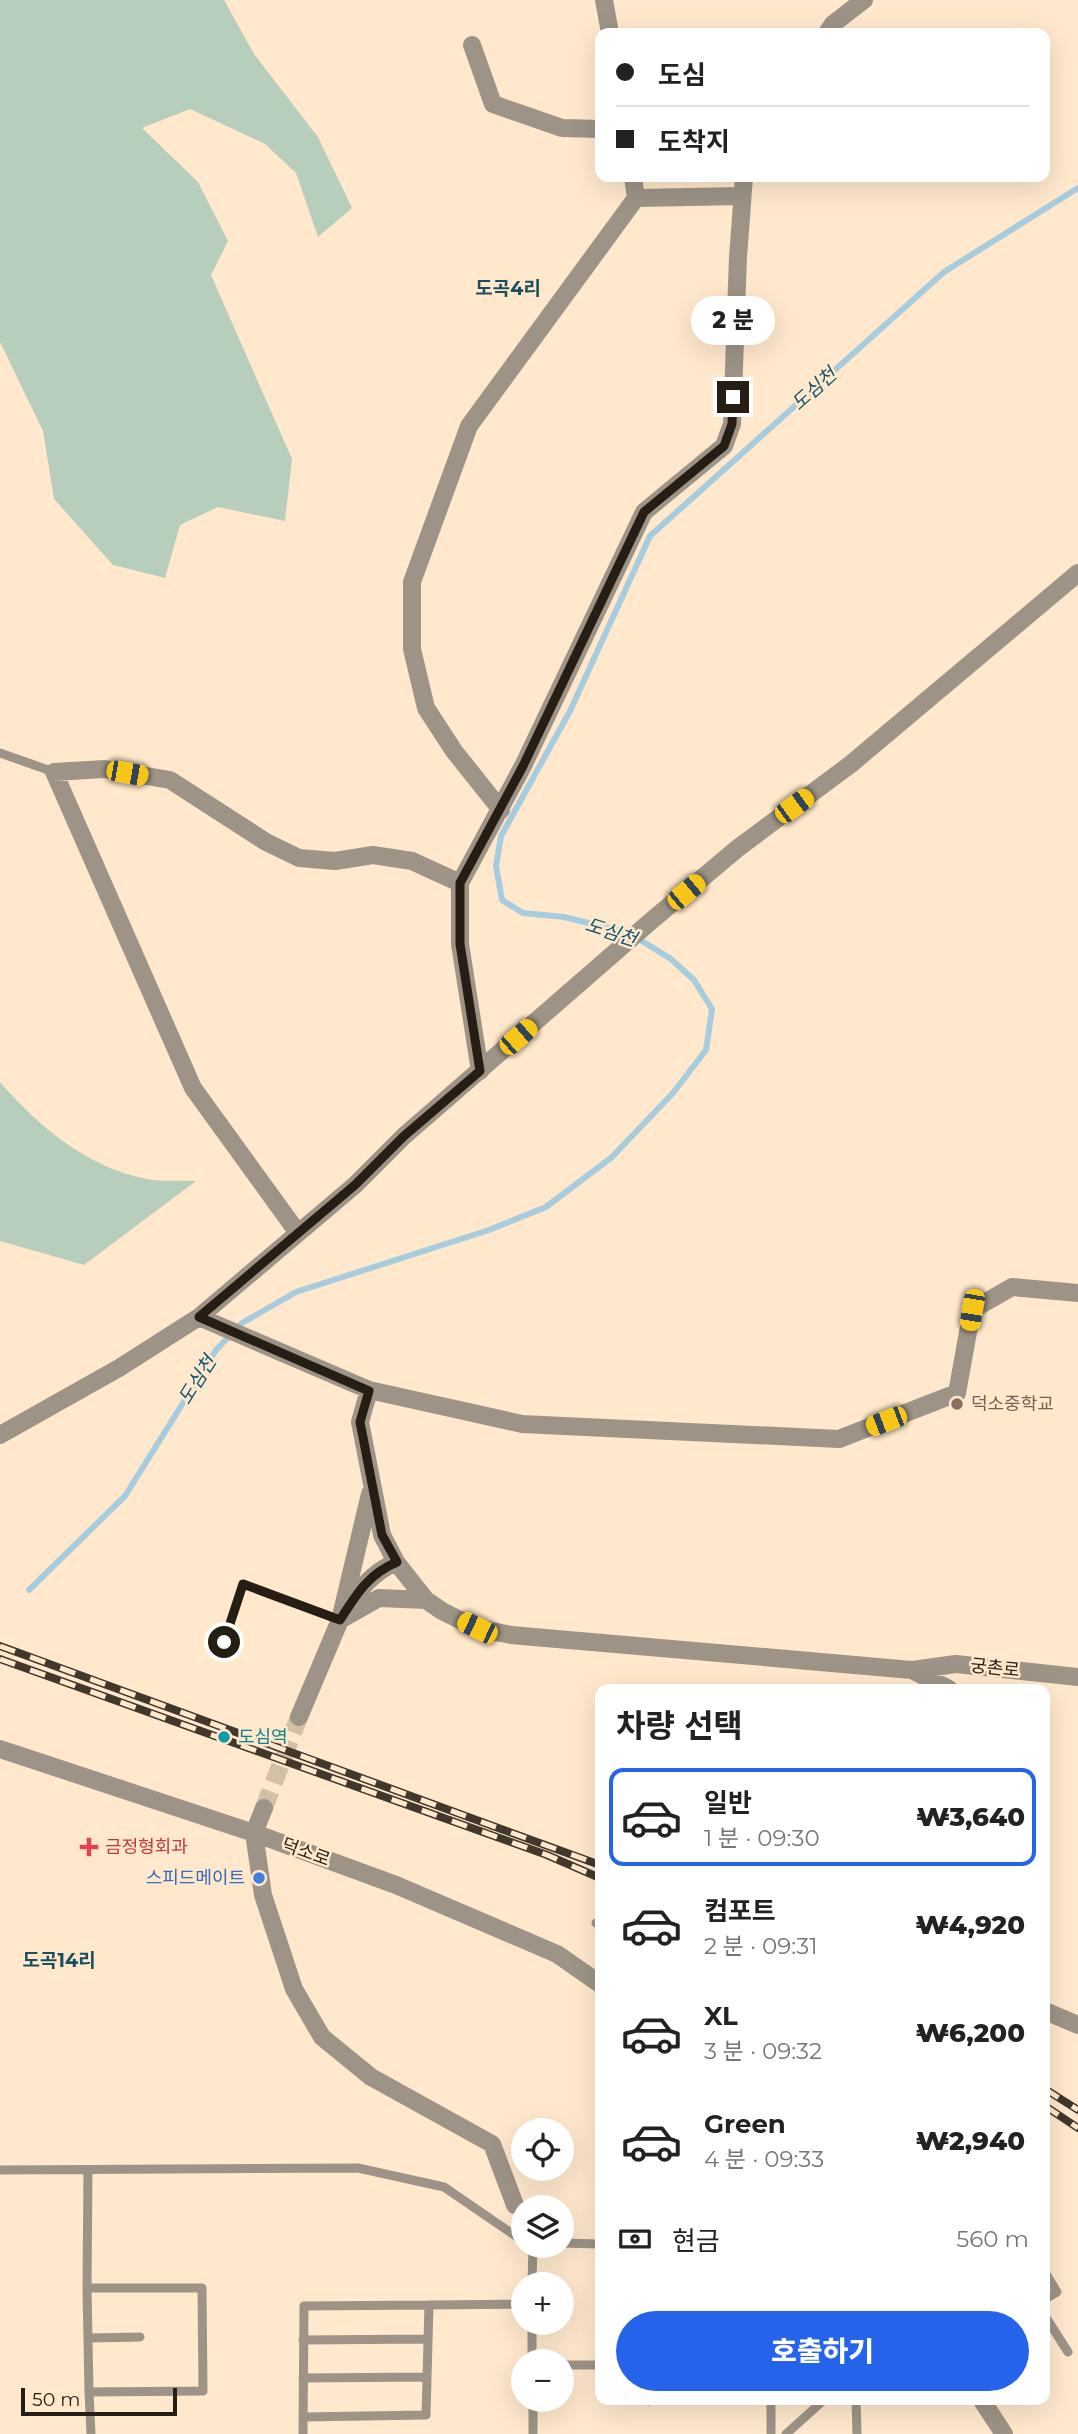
<!DOCTYPE html>
<html lang="ko">
<head>
<meta charset="utf-8">
<style>
  body { margin:0; font-family:Montserrat,"Noto Sans KR",sans-serif; background:#f2f2f2; color:#222; height:100vh; display:flex; flex-direction:column; font-size:26px; white-space:nowrap }
  * { box-sizing:border-box; margin:0 }
  p { font-size:23px; color:#767676 }
  .icon { flex:none; width:38px; height:38px; fill:none; stroke:currentColor; stroke-width:2; stroke-linecap:round; stroke-linejoin:round }
  .map { position:relative; flex:1; overflow:hidden }
  .drawer { position:absolute; left:595px; top:1684px; width:455px; height:721px; display:flex; flex-direction:column; background:#fff; border-radius:14px; box-shadow:0 7px 28px #0002 }
  .drawer>* { flex:none }
  .top-card { position:absolute; left:595px; top:28px; width:455px; height:154px; border-radius:14px; box-shadow:0 7px 28px #0002; display:grid; align-content:center; height:154px; padding:0 21px; background:#fff }
  .fabs { position:absolute; left:511px; top:2118px; display:grid; gap:14px }
  .fabs a { display:grid; place-items:center; width:63px; height:63px; border-radius:50%; background:#fff; box-shadow:0 7px 28px #0002; font-size:35px }
  .scale { position:absolute; left:21px; bottom:18px; width:156px; box-sizing:border-box; padding-left:7px; border:4px solid #261e14; border-top:0; font-size:19px; line-height:24px; white-space:nowrap; color:#261e14; -webkit-text-stroke:5px #ffe8cc; paint-order:stroke }
  .end { position:absolute; width:32px; height:32px; margin:-16px; border:9px solid #261e14; background:#fff; box-shadow:0 0 0 4px #fff }
  .from { border-radius:50% }
  .bubble { position:absolute; height:49px; border-radius:24px; background:#fff; box-shadow:0 7px 28px #0002; font-size:23px; font-weight:800; line-height:49px; text-align:center }
  .car { position:absolute; width:21px; height:42px; margin:-21px -10px; border-radius:9px; box-shadow:0 0 5px 2px #0007; background:linear-gradient(#f5c518 24%,#345 0 40%,#f5c518 0 76%,#345 0 86%,#f5c518 0) }
  .top-card b { display:flex; align-items:center; gap:24px; height:66px; font-size:26px }
  .top-card b+b { border-top:2px solid #e0e0e0 }
  .top-card i { width:18px; height:18px; background:#222 }
  ul { padding:0; list-style:none }
  li { display:flex; align-items:center; gap:21px; height:98px; margin:0 14px 10px; padding:0 7px; border:4px solid transparent; border-radius:14px }
  li div { flex:1 }
  li b { display:block; font-size:26px }
  li em { font-style:normal; font-weight:800 }
  li.active { border-color:#2563eb }
  li>.icon { width:63px; height:63px; stroke-width:1.5 }
  h2 { padding:0 21px; font-size:32px; line-height:84px }
  .pay { display:flex; align-items:center; gap:18px; height:77px; padding:0 21px; font-size:26px }
  .pay p { margin-inline-start:auto }
  .primary-button { display:flex; gap:14px; margin-top:auto; padding:14px 21px }
  .primary-button a { flex:1; height:80px; border-radius:42px; background:#2563eb; color:#fff; font-size:28px; font-weight:800; line-height:80px; text-align:center }
  .map>svg:first-child { display:block }
</style>
</head>
<body>
<div class="map">
<svg width="1078" height="2434" viewBox="0 0 1078 2434">
  <rect width="100%" height="100%" fill="#ffe8cc"/>
  <path fill="#b8cebd" d="M0,0H224L254,54L318,137L352,208L318,237L296,173L265,144L190,109L142,128L198,182L228,241L211,275L292,459L285,521L218,507L180,525L165,578L113,565L54,499L43,431L0,342Z
    M0,1082C38,1126 88,1168 147,1179C162,1182 180,1180 196,1181L84,1265L0,1241Z"/>
  <g fill="none" stroke-linecap="round" stroke-linejoin="round">
    <path stroke="#a7ccde" stroke-width="6" d="M29,1590L125,1496L216,1350L242,1323L296,1292L489,1230L546,1207L612,1157L673,1093L706,1050L712,1009L694,980L671,959L629,933L564,917L523,913L502,900L496,866L501,836L570,711L650,536L944,272L1078,188"/>
    <path stroke="#d4c0a7" stroke-width="18" stroke-dasharray="18 9" stroke-linecap="butt" d="M264,1808L299,1717"/>
    <path stroke="#9d9487" stroke-width="9" d="M0,753L54,772
      M224,1642L243,1584L340,1620
      M596,1923L600,1925
      M0,2170L358,2168L444,2187L523,2241
      M562,2243L600,2244
      M1045,2272L1057,2292L1045,2299
      M532,2284L533,2245
      M87,2288L89,2392L203,2391L202,2288H87L88,2170
      M1045,2316L1068,2352
      M532,2322V2361
      M89,2338L140,2337
      M303,2340L428,2339
      M562,2365H600
      M303,2378L427,2377
      M89,2392L91,2434
      M533,2399V2434
      M649,2399V2401
      M771,2399V2434
      M856,2399L857,2434
      M303,2417L426,2415L429,2305L523,2304
      M303,2434L304,2306L429,2305
      M786,2434L825,2399"/>
    <path stroke="#9d9487" stroke-width="18" d="M604,0L610,33
      M827,33L833,24L864,0
      M472,45L493,104L562,128L600,129
      M633,177L636,198
      M501,810L454,751L426,708L412,649V582L469,426L636,198L742,196
      M480,1071L460,944V883L523,766L644,512L724,446L732,424L738,257L744,177
      M298,1233L193,1088L54,772L105,769L170,780L266,842L299,858L335,861L373,855L412,861L460,883
      M199,1317L369,1390L522,1424L839,1439L957,1393L972,1310L1012,1287L1078,1293
      M369,1390L360,1422L382,1535L396,1562L426,1600L442,1611L476,1628L511,1635L912,1670L949,1689
      M0,1435L119,1368L199,1317L355,1185L404,1136L651,921L738,848L851,764L1078,573
      M343,1614C358,1591 371,1573 396,1562
      M340,1620L370,1494
      M912,1670L956,1664L1078,1677
      M299,1717L340,1620L379,1598L426,1600
      M0,1749L254,1833L396,1885L557,1954L600,1984
      M264,1808L254,1833L263,1895L294,1989L322,2037L371,2077L492,2144L515,2205
      M1045,2011L1078,2025
      M981,2399L1004,2434"/>
    <defs>
      <path id="rail" d="M0,1646L600,1865
        M0,1659L547,1855L600,1878
        M1045,2089L1078,2110
        M1045,2106L1078,2128"/>
    </defs>
    <use href="#rail" stroke="#41372b" stroke-width="8"/>
    <use href="#rail" stroke="#ffe8cc" stroke-width="5" stroke-dasharray="16" stroke-linecap="butt"/>
  </g>
  <g fill="none" stroke-linecap="round" stroke-linejoin="round">
    <path stroke="#261e14" stroke-width="9" d="M224,1642L243,1584L340,1620C356,1595 368,1574 397,1562L382,1535L360,1422L369,1391L199,1317L355,1185L404,1136L480,1071L460,944V883L523,766L644,512L724,446L732,424L733,397"/>
  </g>
  <circle fill="#8d6e63" stroke="#ffe8cc" stroke-width="2.5" cx="957" cy="1404" r="7"/>
  <circle fill="#0f9aa8" stroke="#ffe8cc" stroke-width="2.5" cx="224" cy="1737" r="7"/>
  <path fill="#e0444e" stroke="#ffe8cc" stroke-width="2.5" d="M85.5 1836.5h7v7h7v7h-7v7h-7v-7h-7v-7h7z"/>
  <circle fill="#3f7fe0" stroke="#ffe8cc" stroke-width="2.5" cx="259" cy="1878" r="7"/>
  <g text-anchor="middle" dominant-baseline="central" stroke-width="5" stroke-linejoin="round" paint-order="stroke">
    <g font-size="18" fill="#785e54" stroke="#ffe8cc" text-anchor="start">
      <text x="971" y="1404">덕소중학교</text>
    </g>
    <g font-size="18" fill="#261e14" stroke="#ffe8cc">
      <text transform="translate(995 1668) rotate(6)">궁촌로</text>
      <text transform="translate(306 1852) rotate(20)">덕소로</text>
    </g>
    <g font-size="18" fill="#0d838f" stroke="#ffe8cc" text-anchor="start">
      <text x="238" y="1737">도심역</text>
    </g>
    <g font-size="18" fill="#be3a42" stroke="#ffe8cc" text-anchor="start">
      <text x="105" y="1847">금정형회과</text>
    </g>
    <g font-size="18" fill="#366cbe" stroke="#ffe8cc" text-anchor="end">
      <text x="245" y="1878">스피드메이트</text>
    </g>
    <g font-size="19" font-weight="bold" fill="#1b4e5f" stroke="#ffe8cc">
      <text x="508" y="288">도곡4리</text>
      <text x="59" y="1960">도곡14리</text>
    </g>
    <g font-size="19" font-style="italic" fill="#0e546e" stroke="#ffe8cc">
      <text transform="translate(814 389) rotate(-42)">도심천</text>
      <text transform="translate(611 932) rotate(18)">도심천</text>
      <text transform="translate(197 1380) rotate(-58)">도심천</text>
    </g>
  </g>
</svg>
<div class="fabs">
<a><svg class="icon" aria-label="locate" viewBox="0 0 24 24"><circle cx="12" cy="12" r="6"/><path d="M12 2v4M12 18v4M2 12h4M18 12h4"/></svg></a>
<a><svg class="icon" aria-label="layers" viewBox="0 0 24 24"><path d="M12 4l9 5-9 5-9-5zM3 14l9 5 9-5"/></svg></a>
<a>+</a>
<a>−</a>
</div>
<div class="scale">50 m</div>
<i class="end from" style="left:224px;top:1642px"></i>
<i class="end" style="left:733px;top:397px"></i>
<div class="bubble" style="left:691px;top:296px;width:84px">2 분</div>
<i class="car" style="left:127px;top:773px;rotate:100deg"></i>
<i class="car" style="left:794px;top:806px;rotate:54deg"></i>
<i class="car" style="left:686px;top:892px;rotate:50deg"></i>
<i class="car" style="left:518px;top:1037px;rotate:49deg"></i>
<i class="car" style="left:972px;top:1310px;rotate:190deg"></i>
<i class="car" style="left:886px;top:1421px;rotate:249deg"></i>
<i class="car" style="left:477px;top:1628px;rotate:296deg"></i>
<div class="top-card">
<b><i class="from"></i>도심</b>
<b><i></i>도착지</b>
</div>
<section class="drawer">
<h2>차량 선택</h2>
<ul>
<li class="active"><svg class="icon" aria-label="car" viewBox="0 0 24 24"><path d="M5 17H2v-5l4-1 3-4h7l3 4 3 1v5h-3M9 17h6M6 11h13"/><circle cx="7" cy="17" r="2"/><circle cx="17" cy="17" r="2"/></svg><div><b>일반</b><p>1 분 · 09:30</p></div><em>₩3,640</em></li>
<li><svg class="icon" aria-label="car" viewBox="0 0 24 24"><path d="M5 17H2v-5l4-1 3-4h7l3 4 3 1v5h-3M9 17h6M6 11h13"/><circle cx="7" cy="17" r="2"/><circle cx="17" cy="17" r="2"/></svg><div><b>컴포트</b><p>2 분 · 09:31</p></div><em>₩4,920</em></li>
<li><svg class="icon" aria-label="car" viewBox="0 0 24 24"><path d="M5 17H2v-5l4-1 3-4h7l3 4 3 1v5h-3M9 17h6M6 11h13"/><circle cx="7" cy="17" r="2"/><circle cx="17" cy="17" r="2"/></svg><div><b>XL</b><p>3 분 · 09:32</p></div><em>₩6,200</em></li>
<li><svg class="icon" aria-label="car" viewBox="0 0 24 24"><path d="M5 17H2v-5l4-1 3-4h7l3 4 3 1v5h-3M9 17h6M6 11h13"/><circle cx="7" cy="17" r="2"/><circle cx="17" cy="17" r="2"/></svg><div><b>Green</b><p>4 분 · 09:33</p></div><em>₩2,940</em></li>
</ul>
<div class="pay"><svg class="icon" aria-label="cash" viewBox="0 0 24 24"><path d="M3 7h18v10H3z"/><circle cx="12" cy="12" r="2"/></svg>현금<p>560 m</p></div>
<div class="primary-button"><a>호출하기</a></div>
</section>
</div>
</body>
</html>
